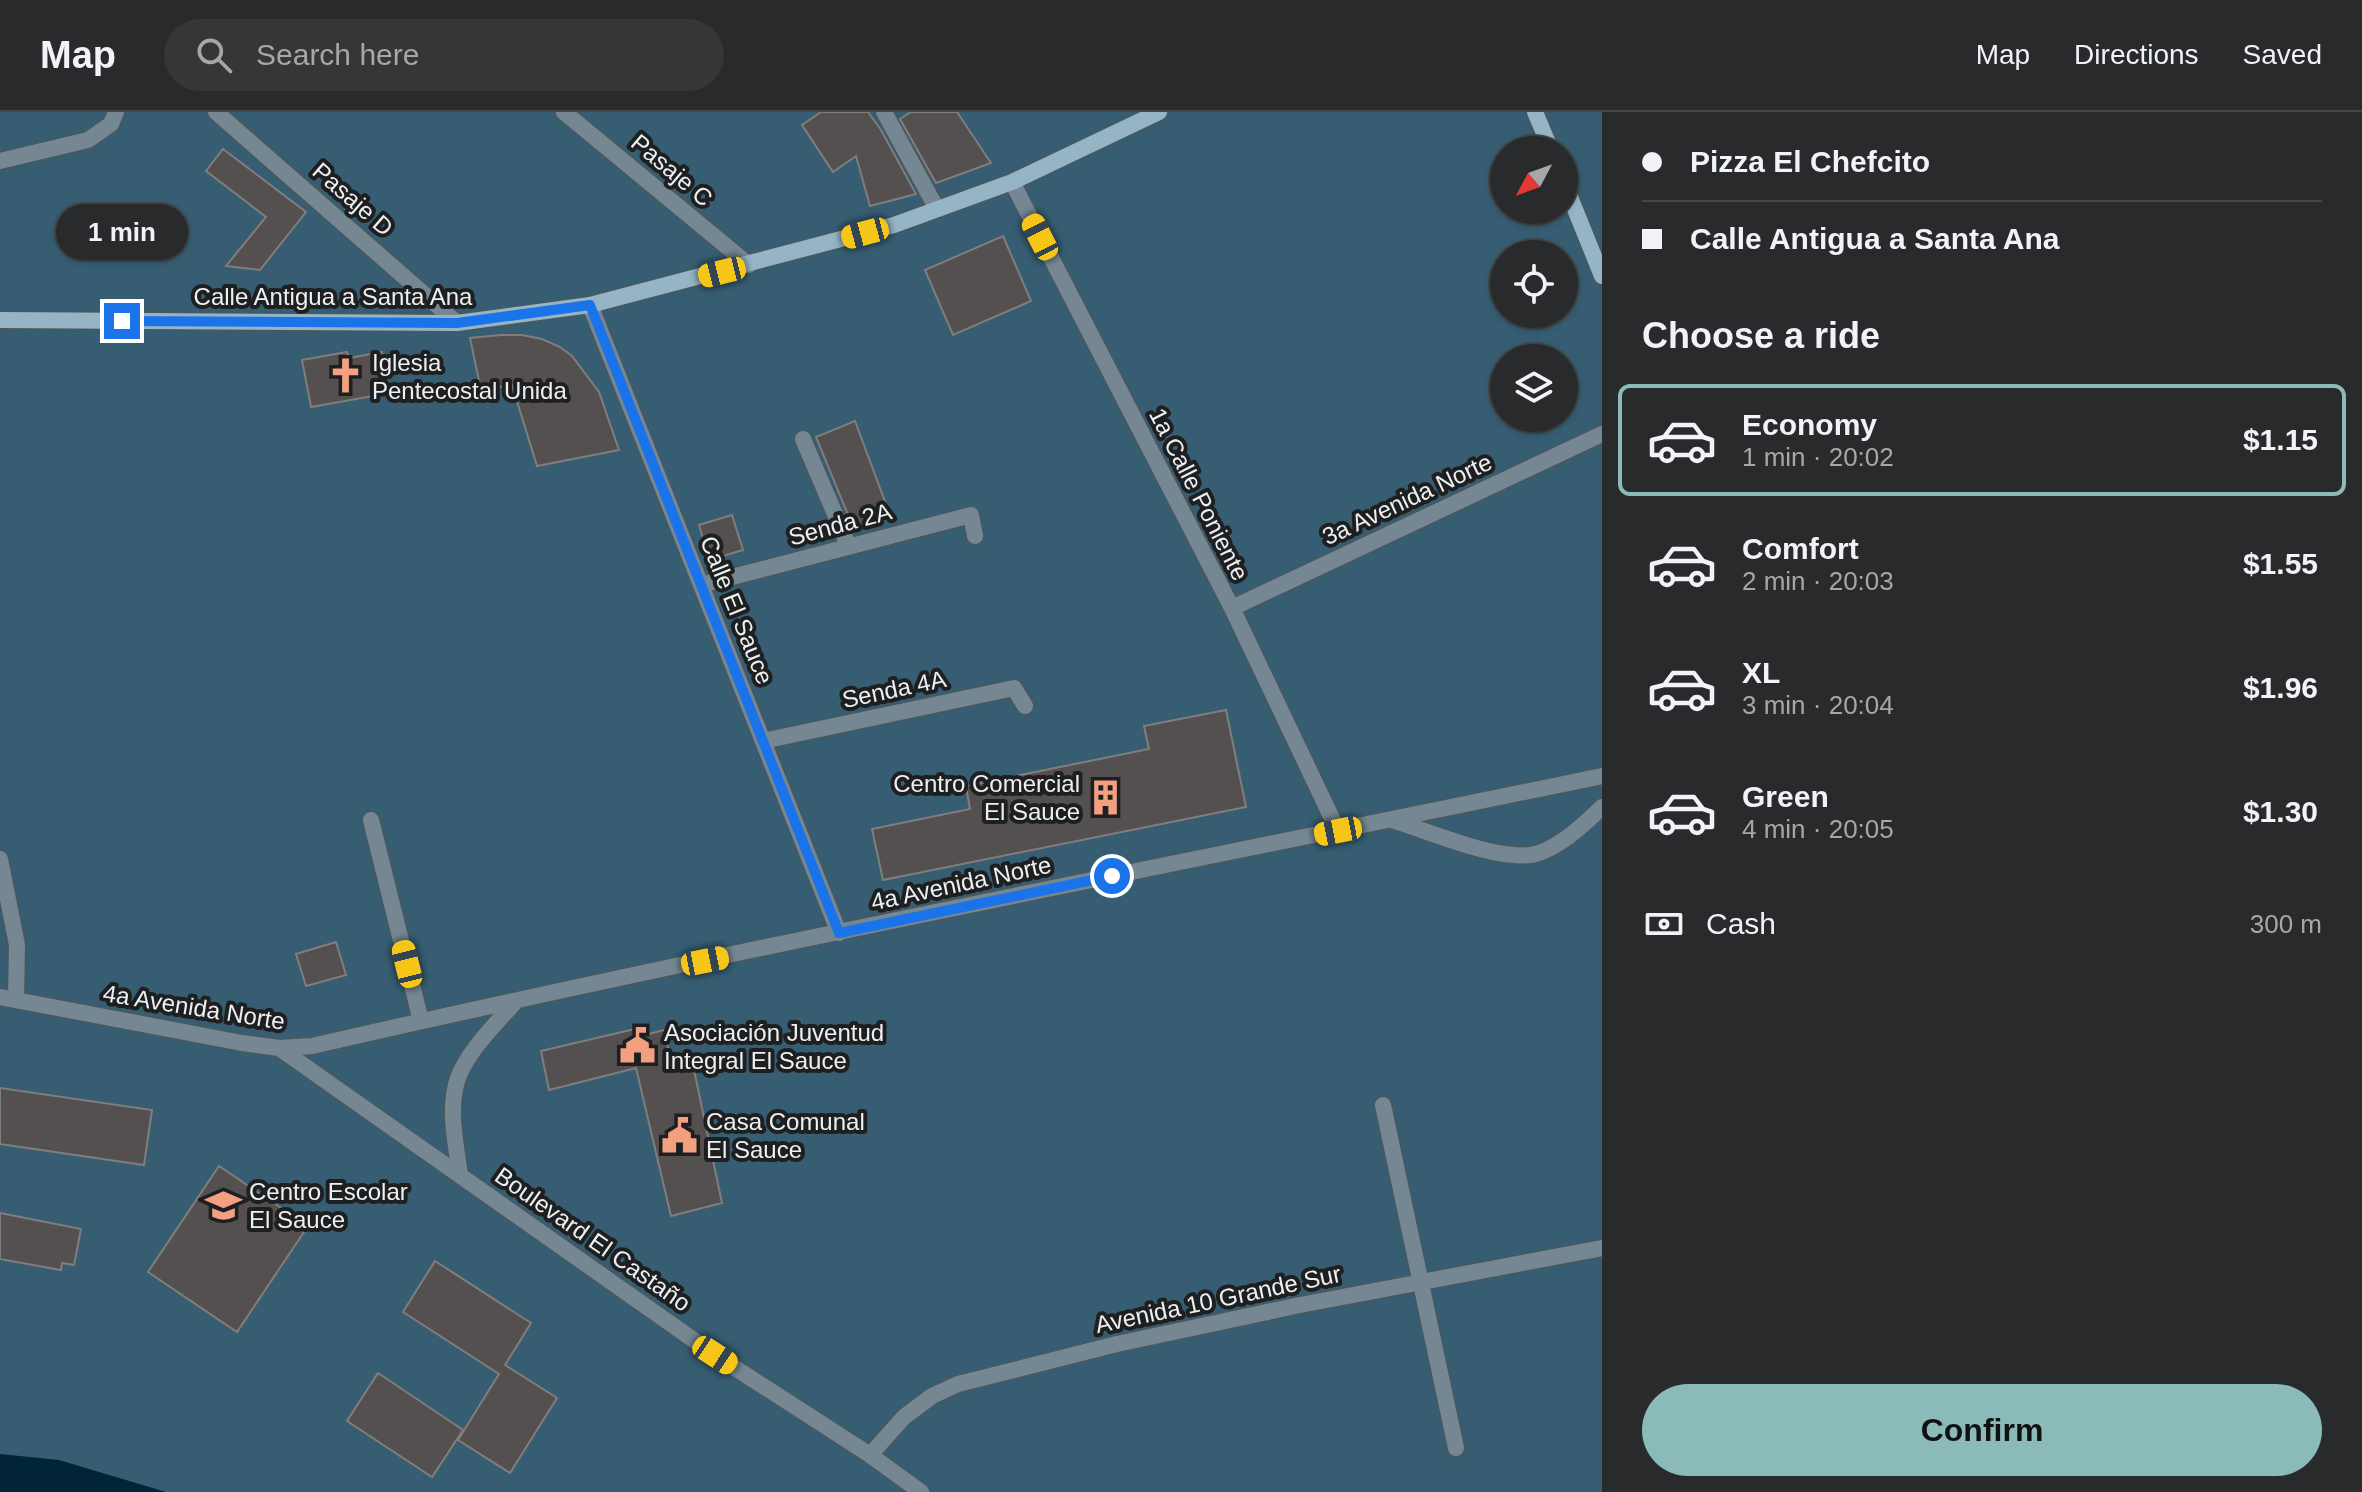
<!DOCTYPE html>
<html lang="en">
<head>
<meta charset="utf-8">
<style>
  body { margin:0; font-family:Helvetica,sans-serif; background:#343637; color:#f1f3f6; height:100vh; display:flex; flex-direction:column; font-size:30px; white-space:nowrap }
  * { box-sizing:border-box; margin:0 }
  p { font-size:26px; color:#a5a7a9 }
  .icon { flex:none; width:44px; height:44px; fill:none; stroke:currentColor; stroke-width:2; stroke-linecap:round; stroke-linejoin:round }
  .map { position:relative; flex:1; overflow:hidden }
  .sheet { display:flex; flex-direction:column; background:#282a2b; width:760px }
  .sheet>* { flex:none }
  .top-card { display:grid; align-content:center; height:176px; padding:0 40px; background:#282a2b }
  .needle { width:52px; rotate:229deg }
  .buttons { position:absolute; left:1490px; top:24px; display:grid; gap:16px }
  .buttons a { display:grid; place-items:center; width:88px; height:88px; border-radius:50%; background:#282a2b; box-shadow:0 2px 6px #0004,0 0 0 2px #444647; font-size:40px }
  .end { position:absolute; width:36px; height:36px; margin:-18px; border:10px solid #1a73e8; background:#fff; box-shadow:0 0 0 4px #fff }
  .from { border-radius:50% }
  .bubble { position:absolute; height:56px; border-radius:28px; background:#282a2b; box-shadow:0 2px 6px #0004,0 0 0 2px #444647; font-size:26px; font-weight:800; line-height:56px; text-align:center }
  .car { position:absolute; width:24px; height:48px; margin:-24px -12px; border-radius:10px; box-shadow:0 0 6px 2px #0007; background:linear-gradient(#f5c518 24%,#345 0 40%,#f5c518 0 76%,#345 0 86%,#f5c518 0) }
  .top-card b { display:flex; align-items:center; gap:28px; height:76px; font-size:30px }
  .top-card b+b { border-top:2px solid #444647 }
  .top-card i { width:20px; height:20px; background:#f1f3f6 }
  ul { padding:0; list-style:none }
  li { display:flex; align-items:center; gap:24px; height:112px; margin:0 16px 12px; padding:0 24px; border:4px solid transparent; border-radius:12px }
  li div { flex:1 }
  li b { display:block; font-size:30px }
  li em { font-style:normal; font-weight:800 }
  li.current { border-color:#8bbbb9 }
  li>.icon { width:72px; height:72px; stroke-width:1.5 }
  h2 { padding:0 40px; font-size:36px; line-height:96px }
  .pay { display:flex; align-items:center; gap:20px; height:88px; padding:0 40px; font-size:30px }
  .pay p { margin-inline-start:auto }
  .button { display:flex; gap:16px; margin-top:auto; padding:16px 40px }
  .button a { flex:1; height:92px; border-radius:48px; background:#8bbbb9; color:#111; font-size:32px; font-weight:800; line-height:92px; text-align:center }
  header { display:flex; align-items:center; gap:48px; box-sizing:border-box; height:112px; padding:0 40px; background:#282a2b; border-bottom:2px solid #444647 }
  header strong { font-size:38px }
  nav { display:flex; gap:44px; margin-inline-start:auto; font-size:28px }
  .search { width:560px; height:72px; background:#343637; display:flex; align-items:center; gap:20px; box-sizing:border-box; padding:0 28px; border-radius:44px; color:#a5a7a9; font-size:30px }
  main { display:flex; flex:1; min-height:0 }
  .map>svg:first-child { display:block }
</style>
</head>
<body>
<header>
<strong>Map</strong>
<div class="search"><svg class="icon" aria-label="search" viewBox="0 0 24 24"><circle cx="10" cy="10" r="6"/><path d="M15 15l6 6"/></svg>Search here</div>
<nav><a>Map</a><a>Directions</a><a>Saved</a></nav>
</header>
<main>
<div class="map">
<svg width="1602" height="1380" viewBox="0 0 1602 1380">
  <rect width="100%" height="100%" fill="#353839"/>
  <path fill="#365d72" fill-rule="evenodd" d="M0,0H1602V1380H0ZM1504,38H1564V98H1504ZM1504,142H1564V202H1504ZM1504,246H1564V306H1504Z"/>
  <path fill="#012537" d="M0,1342L59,1348L166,1380H0Z"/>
  <path fill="#54504f" stroke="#817d7c" stroke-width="2" d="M821,0H868L881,18L916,82L870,94L856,44L833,60L802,13Z
    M911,0H957L991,51L936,71L900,7Z
    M223,37L306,100L260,158L226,154L266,105L206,59Z
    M1003,124L1031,189L953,223L925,158Z
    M501,223H522L542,227L560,235L572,244L599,280L619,338L537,354L512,273L481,278L470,226Z
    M347,240L349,246L382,240L390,281L311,295L302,248Z
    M855,309L890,403L853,415L816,325Z
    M732,403L743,438L709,448L699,413Z
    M1226,598L1246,695L883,768L872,717L970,697L966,674L1149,637L1144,614Z
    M336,830L346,863L306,874L296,842Z
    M635,917L637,925L664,918L670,944L690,939L722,1091L671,1104L636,956L549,978L541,939Z
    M0,976L152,998L144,1053L0,1032Z
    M219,1054L308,1114L237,1220L148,1160Z
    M0,1101L81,1117L74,1153L62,1151L61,1158L0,1147Z
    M435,1149L531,1211L505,1253L557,1286L510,1361L458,1328L499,1262L403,1200Z
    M378,1261L463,1318L432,1365L347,1309Z"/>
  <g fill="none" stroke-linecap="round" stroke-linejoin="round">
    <defs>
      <path id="street" d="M216,0L457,211
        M564,0L749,153
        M884,0L937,97
        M0,49L88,28L111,12L116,0
        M1012,70L1232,496L1338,719
        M590,193L839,821
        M803,327L849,435
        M701,473L971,403L975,424
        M1232,496L1602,322
        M763,629L1014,576L1025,594
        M371,708L421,909
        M1392,708C1431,720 1492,747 1530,743C1555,740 1585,712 1602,695
        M0,747L17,833L16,887
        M0,885L242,931L279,936L312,934C740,836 1172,753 1602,664
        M279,936L715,1243L870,1343L921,1380
        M1383,993L1456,1336
        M460,1063C456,1032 448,999 457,969C466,940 497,911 516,889
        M870,1343L904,1305L932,1284L958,1272L1117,1232L1300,1193L1602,1136"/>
      <path id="secondary" d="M1535,0L1551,38
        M1564,70L1602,164
        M0,208L457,211L590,193L894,113L1012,70L1159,0"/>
    </defs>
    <use href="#street" stroke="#535556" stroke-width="18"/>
    <use href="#secondary" stroke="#535556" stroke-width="18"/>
    <use href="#street" stroke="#748793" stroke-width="16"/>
    <use href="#secondary" stroke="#95b5c7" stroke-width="16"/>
  </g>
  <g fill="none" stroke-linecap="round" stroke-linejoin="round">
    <path stroke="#1a73e8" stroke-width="10" d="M122,209L457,211L590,193L839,821L1112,764"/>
  </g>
  <defs>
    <symbol id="church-bare" viewBox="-9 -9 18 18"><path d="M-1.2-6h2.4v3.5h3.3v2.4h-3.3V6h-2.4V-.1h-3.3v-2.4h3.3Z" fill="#f2a080" stroke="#1e1f20" stroke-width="2.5" paint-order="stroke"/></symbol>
    <symbol id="building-bare" viewBox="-9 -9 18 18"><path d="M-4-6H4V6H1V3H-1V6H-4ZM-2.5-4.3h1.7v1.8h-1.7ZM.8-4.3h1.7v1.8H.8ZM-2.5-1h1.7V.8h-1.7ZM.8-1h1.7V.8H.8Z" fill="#f2a080" stroke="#1e1f20" stroke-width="2.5" paint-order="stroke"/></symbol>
    <symbol id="civic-bare" viewBox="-9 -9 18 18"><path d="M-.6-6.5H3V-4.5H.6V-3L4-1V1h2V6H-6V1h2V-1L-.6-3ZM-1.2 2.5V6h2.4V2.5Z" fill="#f2a080" stroke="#1e1f20" stroke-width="2.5" paint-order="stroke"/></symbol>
    <symbol id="school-bare" viewBox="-9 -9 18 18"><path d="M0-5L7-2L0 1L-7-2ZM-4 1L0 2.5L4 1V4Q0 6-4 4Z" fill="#f2a080" stroke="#1e1f20" stroke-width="2.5" paint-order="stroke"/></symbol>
  </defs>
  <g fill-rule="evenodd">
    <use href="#church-bare" x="320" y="238" width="51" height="51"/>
    <use href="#building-bare" x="1080" y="660" width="51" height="51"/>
    <use href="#civic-bare" x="612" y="908" width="51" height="51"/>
    <use href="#civic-bare" x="654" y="998" width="51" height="51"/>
    <use href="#school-bare" x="198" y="1068" width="51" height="51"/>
  </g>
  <g text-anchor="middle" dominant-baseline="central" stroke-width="8" stroke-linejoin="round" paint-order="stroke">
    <g font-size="24" fill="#eeeff0" stroke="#1e1f20">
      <text transform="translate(672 58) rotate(40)">Pasaje C</text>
      <text transform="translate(353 87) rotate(41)">Pasaje D</text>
      <text x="333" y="184">Calle Antigua a Santa Ana</text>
      <text transform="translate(1199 382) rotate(63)">1a Calle Poniente</text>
      <text transform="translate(1407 387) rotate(-25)">3a Avenida Norte</text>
      <text transform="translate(840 412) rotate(-15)">Senda 2A</text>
      <text transform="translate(737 498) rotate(68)">Calle El Sauce</text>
      <text transform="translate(894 577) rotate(-12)">Senda 4A</text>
      <text transform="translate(961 771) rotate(-12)">4a Avenida Norte</text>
      <text transform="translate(194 895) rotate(9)">4a Avenida Norte</text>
      <text transform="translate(593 1127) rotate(35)">Boulevard El Castaño</text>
      <text transform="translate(1218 1187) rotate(-12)">Avenida 10 Grande Sur</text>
    </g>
    <g font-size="24" fill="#eeeff0" stroke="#1e1f20" text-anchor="start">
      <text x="372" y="250">Iglesia<tspan x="372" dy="28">Pentecostal Unida</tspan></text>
      <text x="1080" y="671" text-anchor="end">Centro Comercial<tspan x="1080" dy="28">El Sauce</tspan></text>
      <text x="664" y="920">Asociación Juventud<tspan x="664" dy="28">Integral El Sauce</tspan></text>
      <text x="706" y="1009">Casa Comunal<tspan x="706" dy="28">El Sauce</tspan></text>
      <text x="249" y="1079">Centro Escolar<tspan x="249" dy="28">El Sauce</tspan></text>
    </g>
  </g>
</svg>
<div class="buttons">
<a><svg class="needle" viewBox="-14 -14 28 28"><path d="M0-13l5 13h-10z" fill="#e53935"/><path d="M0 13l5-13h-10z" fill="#a5a7a9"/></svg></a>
<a><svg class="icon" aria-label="locate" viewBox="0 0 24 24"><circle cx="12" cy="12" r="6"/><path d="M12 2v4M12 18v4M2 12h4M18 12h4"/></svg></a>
<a><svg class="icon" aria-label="layers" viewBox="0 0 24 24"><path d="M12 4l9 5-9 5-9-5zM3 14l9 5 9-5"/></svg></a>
</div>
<i class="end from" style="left:1112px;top:764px"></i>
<i class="end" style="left:122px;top:209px"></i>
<div class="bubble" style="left:56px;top:92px;width:132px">1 min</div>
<i class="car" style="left:865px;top:121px;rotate:255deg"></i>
<i class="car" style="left:1040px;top:125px;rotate:333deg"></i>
<i class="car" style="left:722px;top:160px;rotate:256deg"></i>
<i class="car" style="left:1338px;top:719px;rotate:259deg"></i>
<i class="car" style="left:705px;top:849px;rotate:79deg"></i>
<i class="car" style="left:407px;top:852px;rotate:346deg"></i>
<i class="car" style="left:715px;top:1243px;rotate:123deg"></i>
</div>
<section class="sheet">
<div class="top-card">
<b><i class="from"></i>Pizza El Chefcito</b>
<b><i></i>Calle Antigua a Santa Ana</b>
</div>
<h2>Choose a ride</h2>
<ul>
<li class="current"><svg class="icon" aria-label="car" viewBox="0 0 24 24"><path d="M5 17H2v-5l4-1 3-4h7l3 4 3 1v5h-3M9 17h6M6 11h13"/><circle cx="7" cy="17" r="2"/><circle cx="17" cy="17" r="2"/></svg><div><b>Economy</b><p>1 min · 20:02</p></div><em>$1.15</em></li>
<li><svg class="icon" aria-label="car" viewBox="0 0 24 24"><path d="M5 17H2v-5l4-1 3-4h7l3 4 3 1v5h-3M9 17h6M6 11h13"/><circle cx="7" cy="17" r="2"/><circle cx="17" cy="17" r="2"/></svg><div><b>Comfort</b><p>2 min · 20:03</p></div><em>$1.55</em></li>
<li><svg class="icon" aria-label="car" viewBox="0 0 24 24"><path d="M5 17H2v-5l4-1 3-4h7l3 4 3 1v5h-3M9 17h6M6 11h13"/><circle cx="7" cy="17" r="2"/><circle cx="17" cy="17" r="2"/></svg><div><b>XL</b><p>3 min · 20:04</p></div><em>$1.96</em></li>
<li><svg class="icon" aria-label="car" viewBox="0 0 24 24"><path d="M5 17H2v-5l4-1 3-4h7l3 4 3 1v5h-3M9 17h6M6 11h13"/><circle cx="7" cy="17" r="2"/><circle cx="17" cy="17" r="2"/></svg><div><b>Green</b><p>4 min · 20:05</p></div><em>$1.30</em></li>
</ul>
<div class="pay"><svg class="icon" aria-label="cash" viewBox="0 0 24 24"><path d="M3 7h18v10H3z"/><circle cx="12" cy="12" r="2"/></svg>Cash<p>300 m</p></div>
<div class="button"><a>Confirm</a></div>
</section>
</main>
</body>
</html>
